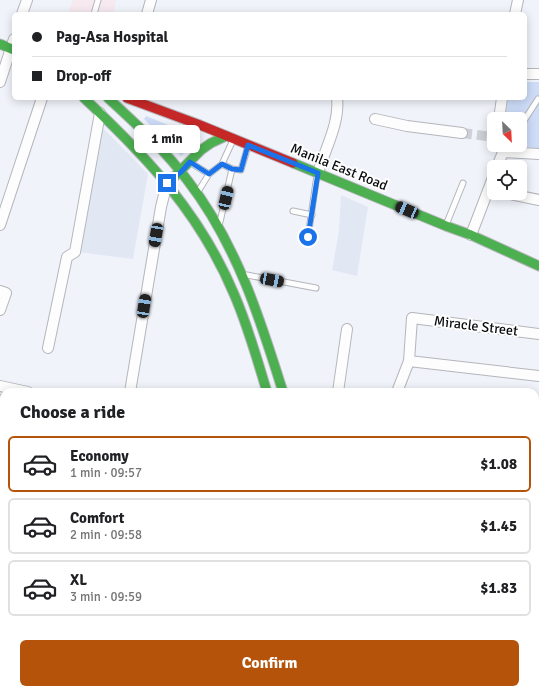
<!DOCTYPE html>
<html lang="en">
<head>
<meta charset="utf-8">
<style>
  body { margin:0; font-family:Signika,sans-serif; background:#f2f2f2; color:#202124; height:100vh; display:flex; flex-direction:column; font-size:15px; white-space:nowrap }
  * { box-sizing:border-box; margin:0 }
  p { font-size:13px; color:#757577 }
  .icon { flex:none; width:22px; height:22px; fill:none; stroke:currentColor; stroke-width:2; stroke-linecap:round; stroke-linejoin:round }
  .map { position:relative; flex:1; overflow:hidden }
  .panel { position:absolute; left:0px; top:388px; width:539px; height:306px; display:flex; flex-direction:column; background:#fff; border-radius:12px 12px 0 0; box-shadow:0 2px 10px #0003 }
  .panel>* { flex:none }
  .hud { position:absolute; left:12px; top:12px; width:515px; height:88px; border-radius:6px; box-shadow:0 2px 10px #0003; display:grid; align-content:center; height:88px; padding:0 20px; background:#fff }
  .needle { width:26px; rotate:156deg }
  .fabs { position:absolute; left:487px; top:112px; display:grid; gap:8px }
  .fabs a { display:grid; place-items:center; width:40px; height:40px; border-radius:6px; background:#fff; box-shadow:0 2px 10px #0003; font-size:20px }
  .end { position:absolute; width:18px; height:18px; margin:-9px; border:5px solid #1a73e8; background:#fff; box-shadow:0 0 0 2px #fff }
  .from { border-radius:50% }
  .bubble { position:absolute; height:28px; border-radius:6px; background:#fff; box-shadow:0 2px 10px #0003; font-size:13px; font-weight:700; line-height:28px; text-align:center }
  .car { position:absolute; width:12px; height:24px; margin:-12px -6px; border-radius:5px; box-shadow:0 0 3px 1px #0007; background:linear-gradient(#222 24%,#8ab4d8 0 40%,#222 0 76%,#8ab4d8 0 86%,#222 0) }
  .hud b { display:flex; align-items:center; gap:14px; height:38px; font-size:15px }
  .hud b+b { border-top:1px solid #e0e0e0 }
  .hud i { width:10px; height:10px; background:#202124 }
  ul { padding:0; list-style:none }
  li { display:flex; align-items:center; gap:12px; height:56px; margin:0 8px 6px; padding:0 12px; border:2px solid #e0e0e0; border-radius:6px }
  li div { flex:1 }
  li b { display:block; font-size:15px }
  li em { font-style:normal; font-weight:700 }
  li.selected { border-color:#b45309 }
  li>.icon { width:36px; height:36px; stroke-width:1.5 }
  h2 { padding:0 20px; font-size:18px; line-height:48px }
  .primary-button { display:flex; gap:8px; margin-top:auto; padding:8px 20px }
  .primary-button a { flex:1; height:46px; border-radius:6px; background:#b45309; color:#fff; font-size:16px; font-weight:700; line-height:46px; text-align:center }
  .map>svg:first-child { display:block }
</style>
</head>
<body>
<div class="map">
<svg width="539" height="694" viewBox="0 0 539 694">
  <rect width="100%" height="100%" fill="#f0f3fa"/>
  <path fill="#e1e7f3" d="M101,126L148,174L133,259L78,252Z
    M341,195L368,207L357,276L332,270L339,231Z"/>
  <path fill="#f6e9f0" d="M73,0H116L113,14H68Z"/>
  <path fill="#cedcf8" d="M525,82H539V148L511,147L507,145H520V119H505L508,98H525Z
    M146,116L200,138L181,156L144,119Z"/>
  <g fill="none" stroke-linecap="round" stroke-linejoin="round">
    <path stroke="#cdd0d7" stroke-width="10" stroke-dasharray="10 5" stroke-linecap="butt" d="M462,133L494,137"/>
    <defs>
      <path id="lane" d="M94,14L98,0
        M520,127L538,99
        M191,163L209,174
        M222,164L232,169L241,170L248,146
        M199,190L209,174L222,164L233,140
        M293,211L312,215
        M220,222L232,169
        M446,225L463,183
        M308,237L317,175
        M247,275L316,288"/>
      <path id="street" d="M22,14L27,0
        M147,14L151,0
        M515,14L518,0
        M525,74H539
        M0,82L14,39
        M375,119L407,126L462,133
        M499,119L502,98
        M503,152L539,154
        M497,167L503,152
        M318,173C325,149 340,123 337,98
        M505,193L539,200
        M0,225L42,98
        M471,235L494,175
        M0,291L6,293L0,310
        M48,348L67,257L75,252L100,113
        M409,361L539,376
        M0,386L28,392
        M130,392L161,207L167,183
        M338,392L347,329
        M397,392L409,361L412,318L539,334
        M0,413L4,399
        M535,418L539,419
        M535,490L539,491
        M0,491L4,493
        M535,523L539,524
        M0,528L4,529
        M0,558L4,559
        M112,690L122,694
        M187,690L196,694
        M243,690L255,691L257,690
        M413,690L418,694
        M426,690L428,694
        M442,694L443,690
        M486,694L487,690"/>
      <path id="fast" d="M0,44L14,50
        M84,98C147,157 200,213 234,294C248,326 257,359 267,392
        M108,98C136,124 165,150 188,181C236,243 260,318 283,392
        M293,163L446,226L471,235L539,266
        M172,179L201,150L211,143L226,136
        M375,690L376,694"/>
      <path id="slow" d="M358,690L359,694"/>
      <path id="jam" d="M127,98L200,125L293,163"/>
    </defs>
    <use href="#lane" stroke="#b5b6bb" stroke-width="7"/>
    <use href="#street" stroke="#b5b6bb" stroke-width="12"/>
    <use href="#fast" stroke="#b5b6bb" stroke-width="11"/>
    <use href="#slow" stroke="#b5b6bb" stroke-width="11"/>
    <use href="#jam" stroke="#b5b6bb" stroke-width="11"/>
    <path stroke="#e0e0e2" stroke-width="1.5" stroke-dasharray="4 2" stroke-linecap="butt" d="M0,647L4,649"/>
    <use href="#lane" stroke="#fdfdfe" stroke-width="5"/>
    <use href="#street" stroke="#fdfdfe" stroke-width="10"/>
    <use href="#fast" stroke="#4caf50" stroke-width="9"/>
    <use href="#slow" stroke="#ffc107" stroke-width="9"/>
    <use href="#jam" stroke="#c62828" stroke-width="9"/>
  </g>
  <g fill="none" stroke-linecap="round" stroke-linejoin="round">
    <path stroke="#1a73e8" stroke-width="5" d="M167,183L181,172L190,162L209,174L222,164L232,169L241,170L248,145L318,173L308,237"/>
  </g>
  <g text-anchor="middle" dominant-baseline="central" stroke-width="4" stroke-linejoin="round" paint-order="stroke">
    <g font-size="14" fill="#090b0e" stroke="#fff">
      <text transform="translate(339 167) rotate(22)">Manila East Road</text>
      <text transform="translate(476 326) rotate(7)">Miracle Street</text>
    </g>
  </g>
</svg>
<div class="fabs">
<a><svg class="needle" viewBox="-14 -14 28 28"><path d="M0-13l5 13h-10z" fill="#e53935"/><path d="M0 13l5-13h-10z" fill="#757577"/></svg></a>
<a><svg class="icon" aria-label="locate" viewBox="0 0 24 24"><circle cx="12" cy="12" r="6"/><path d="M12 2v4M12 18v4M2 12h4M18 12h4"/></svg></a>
</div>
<i class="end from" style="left:308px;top:237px"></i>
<i class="end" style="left:167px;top:183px"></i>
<div class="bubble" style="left:134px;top:125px;width:66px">1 min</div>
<i class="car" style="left:226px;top:198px;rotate:13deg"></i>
<i class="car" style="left:407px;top:210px;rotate:293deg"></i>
<i class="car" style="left:156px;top:235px;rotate:190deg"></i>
<i class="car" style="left:272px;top:280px;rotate:101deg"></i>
<i class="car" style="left:144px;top:306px;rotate:9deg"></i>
<div class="hud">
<b><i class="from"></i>Pag-Asa Hospital</b>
<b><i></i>Drop-off</b>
</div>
<section class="panel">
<h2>Choose a ride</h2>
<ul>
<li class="selected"><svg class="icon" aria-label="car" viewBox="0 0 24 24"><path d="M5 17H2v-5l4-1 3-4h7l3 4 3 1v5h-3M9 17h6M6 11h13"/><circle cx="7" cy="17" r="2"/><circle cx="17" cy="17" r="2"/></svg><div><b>Economy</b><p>1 min · 09:57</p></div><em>$1.08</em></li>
<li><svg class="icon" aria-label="car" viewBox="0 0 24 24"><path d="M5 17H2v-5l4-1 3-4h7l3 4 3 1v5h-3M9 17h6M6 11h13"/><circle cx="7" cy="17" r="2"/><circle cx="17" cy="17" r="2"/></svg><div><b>Comfort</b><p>2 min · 09:58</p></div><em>$1.45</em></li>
<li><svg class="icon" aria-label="car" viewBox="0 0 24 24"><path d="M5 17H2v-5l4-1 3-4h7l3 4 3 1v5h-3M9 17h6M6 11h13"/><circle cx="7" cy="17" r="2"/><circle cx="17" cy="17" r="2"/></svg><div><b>XL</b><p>3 min · 09:59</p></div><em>$1.83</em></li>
</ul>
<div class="primary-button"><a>Confirm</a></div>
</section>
</div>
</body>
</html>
